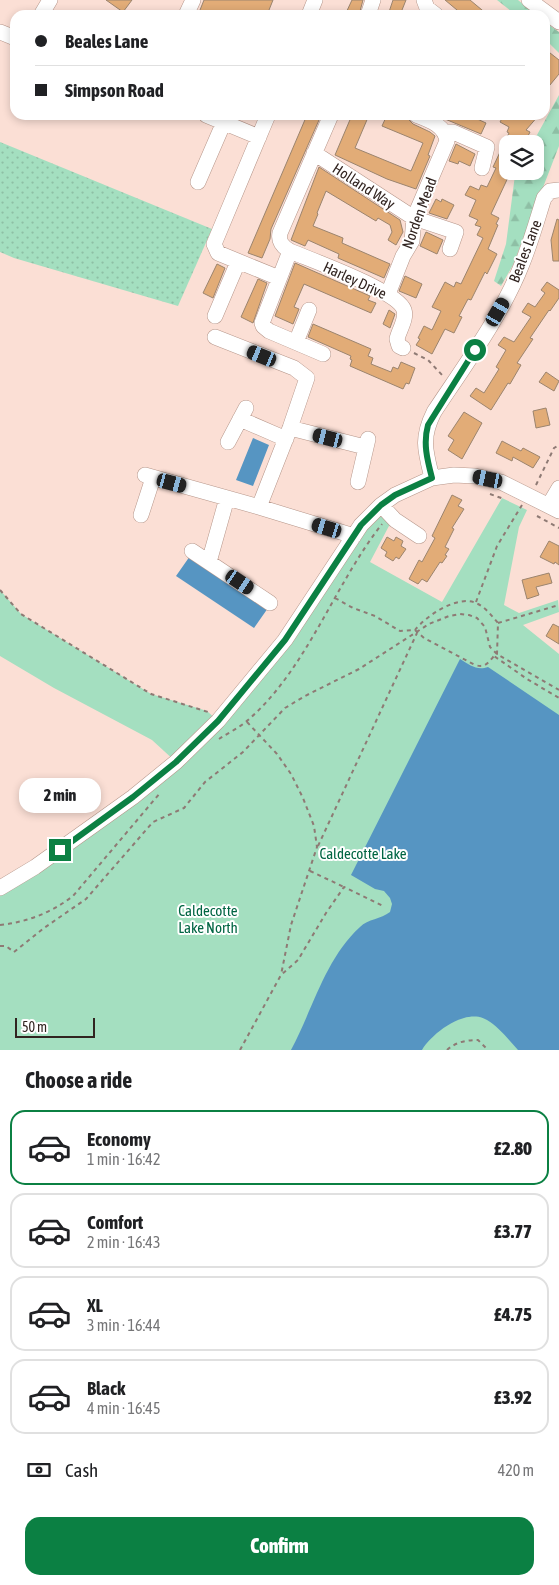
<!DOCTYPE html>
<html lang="en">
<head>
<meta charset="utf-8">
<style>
  body { margin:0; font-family:"Asap Condensed",sans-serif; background:#f6f6f6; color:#202124; height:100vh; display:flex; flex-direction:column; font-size:19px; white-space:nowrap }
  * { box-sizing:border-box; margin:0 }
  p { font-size:16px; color:#757577 }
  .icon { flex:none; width:28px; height:28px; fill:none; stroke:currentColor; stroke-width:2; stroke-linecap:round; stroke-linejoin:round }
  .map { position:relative; height:1050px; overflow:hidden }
  .panel { display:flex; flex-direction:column; background:#fff; flex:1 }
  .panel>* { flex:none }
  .guide { position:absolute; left:10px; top:10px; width:540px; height:110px; border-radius:15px; box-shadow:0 2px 8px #0003; display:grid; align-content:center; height:110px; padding:0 25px; background:#fff }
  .tools { position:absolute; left:499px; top:135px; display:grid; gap:10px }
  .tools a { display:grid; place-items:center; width:45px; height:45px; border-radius:10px; background:#fff; box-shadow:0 2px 8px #0003; font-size:25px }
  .scale { position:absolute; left:15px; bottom:12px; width:80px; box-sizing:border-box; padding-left:5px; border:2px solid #312420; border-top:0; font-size:14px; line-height:18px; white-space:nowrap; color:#312420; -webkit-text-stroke:4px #fff; paint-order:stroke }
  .end { position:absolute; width:22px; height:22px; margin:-11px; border:6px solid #0b8043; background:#fff; box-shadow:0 0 0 2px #fff }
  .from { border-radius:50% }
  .bubble { position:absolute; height:35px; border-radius:15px; background:#fff; box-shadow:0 2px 8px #0003; font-size:16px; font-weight:800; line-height:35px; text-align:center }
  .car { position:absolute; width:15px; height:30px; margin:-15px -8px; border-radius:6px; box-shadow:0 0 4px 1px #0007; background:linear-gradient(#222 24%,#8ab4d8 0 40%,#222 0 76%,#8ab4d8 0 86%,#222 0) }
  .guide b { display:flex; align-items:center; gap:18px; height:48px; font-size:19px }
  .guide b+b { border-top:1px solid #e0e0e0 }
  .guide i { width:12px; height:12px; background:#202124 }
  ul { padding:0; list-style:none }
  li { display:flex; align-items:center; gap:15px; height:75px; margin:0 10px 8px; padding:0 15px; border:2px solid #e0e0e0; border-radius:15px }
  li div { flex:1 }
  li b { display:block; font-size:19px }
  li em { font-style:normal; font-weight:800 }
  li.current { border-color:#0b8043 }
  li>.icon { width:45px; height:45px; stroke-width:1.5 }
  h2 { padding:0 25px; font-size:22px; line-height:60px }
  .pay { display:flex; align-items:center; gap:12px; height:55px; padding:0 25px; font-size:19px }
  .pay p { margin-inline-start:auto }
  .button { display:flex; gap:10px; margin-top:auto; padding:10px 25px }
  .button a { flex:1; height:58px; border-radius:15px; background:#0b8043; color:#fff; font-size:20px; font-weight:800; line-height:58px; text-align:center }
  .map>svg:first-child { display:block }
</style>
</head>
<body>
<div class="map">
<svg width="559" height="1050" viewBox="0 0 559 1050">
  <defs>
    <pattern id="grass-dots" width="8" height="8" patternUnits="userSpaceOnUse" patternTransform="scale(1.25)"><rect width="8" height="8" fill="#a4dfc0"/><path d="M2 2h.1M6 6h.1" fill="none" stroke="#8ebfa5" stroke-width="1.8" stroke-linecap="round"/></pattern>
    <pattern id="forest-firs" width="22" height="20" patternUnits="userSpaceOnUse" patternTransform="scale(1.25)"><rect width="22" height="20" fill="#a4dfc0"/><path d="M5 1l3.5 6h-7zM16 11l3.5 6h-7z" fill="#8ebfa5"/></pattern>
  </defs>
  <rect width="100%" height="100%" fill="#fbdfd5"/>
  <path fill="url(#grass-dots)" d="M0,142L212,229L178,306L14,258L0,252Z"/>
  <path fill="url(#forest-firs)" d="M497,0H518L536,15H516Z
    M545,22L559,32V53L545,39Z
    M559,95V146L513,265L501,286L494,281L506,244L515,175L516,171H535V144H532Z"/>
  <path fill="#a4dfc0" d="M502,498L527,510L519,527L504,605L519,613L558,600L559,612L523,625L559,654V1050H0V888L176,762L152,740L54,688L0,656V590L21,614L151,694L207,711L218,721L381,505L390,524L370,562L442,602Z"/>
  <path fill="#5695c2" d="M253,438L269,445L253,486L236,480Z
    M190,556L268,608L254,628L176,576Z
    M460,659C470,665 477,671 488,667L559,715V1050H518C509,1040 499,1027 487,1020C466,1007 432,1033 422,1050H291C313,1009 325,959 360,927C368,919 381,919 390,912L392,904L390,898L384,891L375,889L351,875Z"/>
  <path fill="#e2ac77" stroke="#9b846e" d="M106,0H132L123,12Z
    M204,0H273L267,15H198Z
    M352,0H363L359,15H345Z
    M393,0H406L400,15H388Z
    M445,0H470L488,15H463Z
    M545,49L559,60V74L545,91Z
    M307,115L319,120L271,229L270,239L262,258L248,253Z
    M352,115H369L355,148L411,171L423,143L382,126L387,115H398L408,119L413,124L430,132L435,136L428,155L430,156L416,189L387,179L335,155Z
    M439,115H477L475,118L486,123L481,134L445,119Z
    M504,115H539L526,130L530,132L524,144H508V171H511L491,214L499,218L496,224L498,225L488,249L497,254L487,274L485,272L471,300L468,299L459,316L462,317L454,333L445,329L432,354L416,345L420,339L418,338L424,326L432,330L441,311L432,307L445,282L454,287L456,282L461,284L483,238L477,235L481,227L475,225L478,220L469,216L476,200L465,195L470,186L479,190L481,185L487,187L496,168L493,167L509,133L507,132L509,127L500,122Z
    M456,144L475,154L470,166L459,161L458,164L449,161Z
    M319,167L400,220L403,232L396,245L388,240L392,232L390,225L378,218L376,221L326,191L317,213L318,214L313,226L343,238L342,243L390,264L384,278L338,258L339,254L308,240L305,246L291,240Z
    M436,199L441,202L442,199L454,205L447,219L429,213Z
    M557,219L559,220V261H553L551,240Z
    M426,232L443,240L437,254L420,246Z
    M295,263L370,296L368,300L376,303L371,313L304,284L294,307L299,309L293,324L275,316Z
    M217,264L225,268L213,298L203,293Z
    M405,276L422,284L416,298L399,291Z
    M258,279L267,283L253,323L241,317Z
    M547,282L559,290V298L550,311L549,310L530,338L533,339L517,363L521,365L510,384L508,383L491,410L470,396L476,388L484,393L499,369L496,367L506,350L498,345L504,337L514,342L531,317L522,312L528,303L535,307L545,293L541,290Z
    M389,310L395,314L390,328L383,324Z
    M313,324L371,349L368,356L373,358L371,364L391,372L393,367L398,369L401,362L415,368L409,384L406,383L403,389L350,366L352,360L350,359L351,356L308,337Z
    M546,372L559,381L554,391L539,382Z
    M546,408L550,425L536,428L533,411Z
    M464,412L482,423L462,459L448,450L454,440L448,436Z
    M502,441L521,451L523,448L540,457L533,468L513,457L512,461L496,453Z
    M452,495L462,500L458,506L464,509L452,528L454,529L445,547L449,549L445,555L447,556L442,563L440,562L427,582L422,579L418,584L409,579L419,560L422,562L435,538L432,536Z
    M387,537L394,541L396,537L403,541L401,546L406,549L399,559L396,557L393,561L385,556L387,552L381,548Z
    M549,541L559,546V565L555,562L554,564L540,557Z
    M549,573L552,583L536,587L539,595L527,599L522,580Z
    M553,624L559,627V644L546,636Z"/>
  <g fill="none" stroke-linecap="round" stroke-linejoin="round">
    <defs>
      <path id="minor" d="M424,0L427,8L436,15
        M529,0L559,22
        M41,15L50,0
        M186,15L193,0
        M309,15L315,0
        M368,15L373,0
        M0,32L15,38
        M206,115L259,137
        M268,115L214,244L218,253L279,278
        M445,132H453L487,147L482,168
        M314,153L414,218L456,232L450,249
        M198,182L224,122
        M290,251C283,247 278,242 280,233L331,115
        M388,294L403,256L412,241L414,218L447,141C445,125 429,120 416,115
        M215,316L238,262
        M215,337L294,368L307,378L290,428L259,507
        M296,342L309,310
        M323,354L269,331L263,326L262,323L290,251C311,260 398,291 404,310C407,319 399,330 397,339L399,346L403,348
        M240,419L286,439
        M290,428L365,447
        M228,442L246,408
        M145,475L259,507L354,536
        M432,478C425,450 421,438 434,412C465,365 502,315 522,264C531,242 537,220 544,198L550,191L559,190
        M358,482L368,439
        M381,505L395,520L419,536
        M549,505L559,488
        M141,515L153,478
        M192,551L270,603
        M209,562L227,498
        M0,888L35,867L133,797L176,762L218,721L285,640L361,525L381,505L395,495L432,478L454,475L475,476L501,482L559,511"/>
    </defs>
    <use href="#minor" stroke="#b6968a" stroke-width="16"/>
    <path stroke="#8e7a74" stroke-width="2" stroke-dasharray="4 4" stroke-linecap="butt" d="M414,353L428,360L443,376
      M536,485L554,448L559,445
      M490,494L504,499
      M537,516L559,528
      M0,590L21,614L151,694L208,712
      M335,598L353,608L375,616L400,631L415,630C426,616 459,593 478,604C486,608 492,616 498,623L497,654L494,656L527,679L559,698
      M476,602L497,546L522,505
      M498,623L559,605
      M415,630L424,638L475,665C485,668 488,663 494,656
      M247,722L277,754L291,774L303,798L314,826L317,847L291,925L281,975
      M219,739C228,733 239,728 248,720C307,669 334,585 382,524
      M318,846L417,633
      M310,871L344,887
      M0,925C27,922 51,913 73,896L160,793
      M0,946H6L14,952L44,928L86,899L153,822L184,808L205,782L243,752L285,708L305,696L359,669L429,624L449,616L460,614L469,615L477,618L485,627L490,647L497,654L559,690
      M240,1050L281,975L298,960L326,913L344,887L383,906
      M447,1050C456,1042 466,1040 478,1040L488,1050"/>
    <use href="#minor" stroke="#fff" stroke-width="15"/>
  </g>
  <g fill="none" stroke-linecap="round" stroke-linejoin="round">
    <path stroke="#0b8043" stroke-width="6" d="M60,850L133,797L176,762L218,721L285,640L361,525L381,505L395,495L432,478C427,459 423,443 428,425L475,350"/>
  </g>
  <g text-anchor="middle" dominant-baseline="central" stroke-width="4" stroke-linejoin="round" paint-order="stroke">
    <g font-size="15" fill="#312420" stroke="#fff">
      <text transform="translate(364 186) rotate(33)">Holland Way</text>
      <text transform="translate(419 213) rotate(-70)">Norden Mead</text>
      <text transform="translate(525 251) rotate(-69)">Beales Lane</text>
      <text transform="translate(355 280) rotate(25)">Harley Drive</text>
    </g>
    <g font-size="15" fill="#006543" stroke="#fff">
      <text x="363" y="853">Caldecotte Lake</text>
      <text x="208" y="910">Caldecotte<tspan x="208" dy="17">Lake North</tspan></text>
    </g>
  </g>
</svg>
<div class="tools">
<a><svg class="icon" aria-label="layers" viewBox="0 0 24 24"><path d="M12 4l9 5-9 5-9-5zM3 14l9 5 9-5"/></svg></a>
</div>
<div class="scale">50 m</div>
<i class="end from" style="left:475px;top:350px"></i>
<i class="end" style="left:60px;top:850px"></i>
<div class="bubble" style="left:19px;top:778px;width:82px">2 min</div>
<i class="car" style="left:498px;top:312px;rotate:30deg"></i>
<i class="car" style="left:262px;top:356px;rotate:292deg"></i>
<i class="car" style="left:328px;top:438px;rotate:284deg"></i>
<i class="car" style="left:488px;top:479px;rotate:282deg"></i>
<i class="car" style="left:172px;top:483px;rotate:105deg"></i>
<i class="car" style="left:327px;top:528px;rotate:287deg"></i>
<i class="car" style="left:240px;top:582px;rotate:124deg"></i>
<div class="guide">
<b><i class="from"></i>Beales Lane</b>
<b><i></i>Simpson Road</b>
</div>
</div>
<section class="panel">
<h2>Choose a ride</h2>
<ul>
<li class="current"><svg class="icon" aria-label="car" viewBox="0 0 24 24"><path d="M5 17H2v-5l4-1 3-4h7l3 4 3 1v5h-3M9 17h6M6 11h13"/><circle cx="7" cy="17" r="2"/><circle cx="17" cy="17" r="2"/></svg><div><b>Economy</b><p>1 min · 16:42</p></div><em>£2.80</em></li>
<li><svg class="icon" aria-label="car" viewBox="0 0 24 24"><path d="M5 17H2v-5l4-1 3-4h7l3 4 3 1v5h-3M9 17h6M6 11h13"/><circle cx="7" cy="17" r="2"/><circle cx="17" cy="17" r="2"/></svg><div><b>Comfort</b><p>2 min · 16:43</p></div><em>£3.77</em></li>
<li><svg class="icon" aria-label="car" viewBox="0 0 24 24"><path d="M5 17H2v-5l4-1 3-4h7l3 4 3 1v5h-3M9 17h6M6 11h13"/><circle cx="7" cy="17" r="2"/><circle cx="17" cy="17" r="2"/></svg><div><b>XL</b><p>3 min · 16:44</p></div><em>£4.75</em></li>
<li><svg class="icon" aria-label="car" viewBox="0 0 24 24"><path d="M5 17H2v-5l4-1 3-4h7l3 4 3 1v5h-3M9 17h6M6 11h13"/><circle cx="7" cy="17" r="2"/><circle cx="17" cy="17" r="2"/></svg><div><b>Black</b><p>4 min · 16:45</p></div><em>£3.92</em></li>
</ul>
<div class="pay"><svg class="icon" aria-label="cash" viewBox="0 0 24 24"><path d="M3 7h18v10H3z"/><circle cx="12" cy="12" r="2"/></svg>Cash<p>420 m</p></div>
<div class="button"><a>Confirm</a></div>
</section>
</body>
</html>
